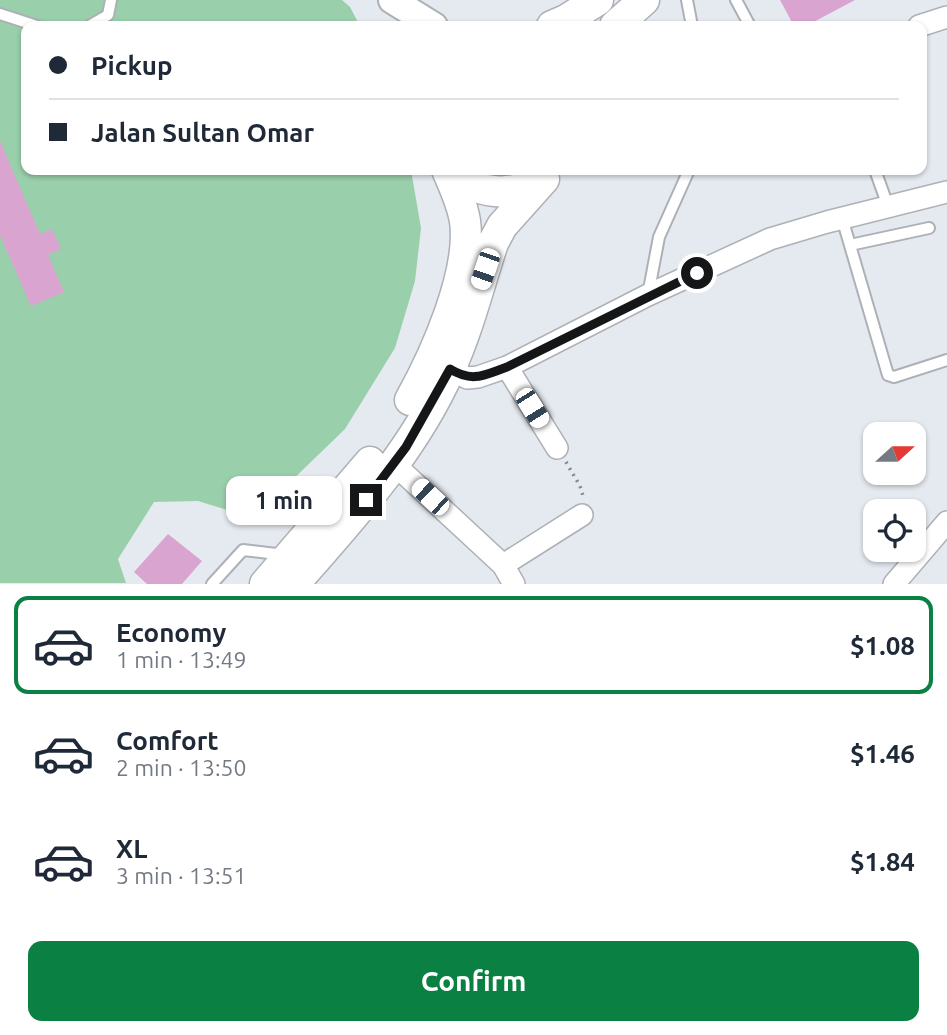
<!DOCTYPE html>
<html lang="en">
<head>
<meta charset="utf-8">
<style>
  body { margin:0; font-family:Ubuntu,sans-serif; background:#f6f6f7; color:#1f2937; height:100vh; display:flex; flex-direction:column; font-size:26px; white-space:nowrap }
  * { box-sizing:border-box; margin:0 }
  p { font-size:23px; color:#747a83 }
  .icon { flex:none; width:38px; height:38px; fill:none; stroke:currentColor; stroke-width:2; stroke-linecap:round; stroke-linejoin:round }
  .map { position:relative; height:584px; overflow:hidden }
  .details { display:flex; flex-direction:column; background:#fff; flex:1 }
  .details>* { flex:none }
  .banner { position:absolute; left:21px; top:21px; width:906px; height:154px; border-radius:14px; box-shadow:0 2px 5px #0004; display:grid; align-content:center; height:154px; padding:0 28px; background:#fff }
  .needle { width:46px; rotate:69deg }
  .controls { position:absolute; left:863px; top:422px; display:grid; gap:14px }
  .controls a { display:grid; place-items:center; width:63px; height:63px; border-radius:14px; background:#fff; box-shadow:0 2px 5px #0004; font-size:35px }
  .end { position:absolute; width:32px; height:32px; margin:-16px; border:9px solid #141618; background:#fff; box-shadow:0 0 0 4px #fff }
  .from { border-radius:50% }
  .bubble { position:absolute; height:49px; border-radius:14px; background:#fff; box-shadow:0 2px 5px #0004; font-size:23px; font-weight:600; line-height:49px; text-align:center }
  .car { position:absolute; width:21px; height:42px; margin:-21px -10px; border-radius:9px; box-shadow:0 0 5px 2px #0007; background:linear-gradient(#fff 24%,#345 0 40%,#fff 0 76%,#345 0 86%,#fff 0) }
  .banner b { display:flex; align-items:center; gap:24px; height:66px; font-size:26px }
  .banner b+b { border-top:2px solid #e0e1e3 }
  .banner i { width:18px; height:18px; background:#1f2937 }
  ul { padding:12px 0 0; list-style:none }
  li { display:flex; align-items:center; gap:21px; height:98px; margin:0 14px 10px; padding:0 14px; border:4px solid transparent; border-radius:14px }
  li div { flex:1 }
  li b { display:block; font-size:26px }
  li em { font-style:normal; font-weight:600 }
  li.current { border-color:#0b8043 }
  li>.icon { width:63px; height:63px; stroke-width:1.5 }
  .primary-button { display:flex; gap:14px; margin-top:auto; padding:14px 28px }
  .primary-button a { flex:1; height:80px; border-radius:14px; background:#0b8043; color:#fff; font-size:28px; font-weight:600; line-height:80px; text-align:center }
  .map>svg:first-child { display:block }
</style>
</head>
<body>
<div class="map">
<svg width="947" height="584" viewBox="0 0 947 584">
  <rect width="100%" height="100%" fill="#e5eaf0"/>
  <path fill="#9acfab" d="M0,0H342L350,7L360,26H26V170H411L421,228L415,281L395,348L345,429L253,518L198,501L154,502L118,559L126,583H0Z"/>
  <path fill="#daa4d1" d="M780,0H855L806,26H794Z
    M0,141L40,234L52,229L61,249L48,255L64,292L31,306L0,235Z
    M168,534L202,561L182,584H147L134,572Z"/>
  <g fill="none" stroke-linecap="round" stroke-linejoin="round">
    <defs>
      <path id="service" d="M687,0L692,26
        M736,0L750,26
        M0,14L37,26
        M89,26L108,15L111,0
        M875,170L888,206
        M842,218L888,375L894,377L947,360
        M850,245L929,228
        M648,295L659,237L689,170
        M212,584L243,550L285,555"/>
      <path id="minor" d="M919,26L947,17
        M507,367L557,448
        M450,369L467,378L478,377L507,367L648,295L770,239L827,222L947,192
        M394,464L503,565L514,584
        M503,565L582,515
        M894,584L947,522"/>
      <path id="tertiary" d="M392,0L434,26"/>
      <path id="secondary" d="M552,26L566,20L598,0
        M615,26L644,0
        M448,170C476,194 509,198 541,180
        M410,400C435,355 472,273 465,221C462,203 454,186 447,170
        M265,584L370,462
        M294,584C352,518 414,451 450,369C468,330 479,285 493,243L502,226L544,179"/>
    </defs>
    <use href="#service" stroke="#adb1b7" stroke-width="14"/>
    <use href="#minor" stroke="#adb1b7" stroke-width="24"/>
    <use href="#tertiary" stroke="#adb1b7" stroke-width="30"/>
    <use href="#secondary" stroke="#adb1b7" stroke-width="33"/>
    <path stroke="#83868b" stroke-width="3.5" stroke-dasharray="2 5" stroke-linecap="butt" d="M566,462L580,486L584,499"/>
    <use href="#service" stroke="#fff" stroke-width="10"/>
    <use href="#minor" stroke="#fff" stroke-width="21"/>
    <use href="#tertiary" stroke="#fff" stroke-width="26"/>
    <use href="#secondary" stroke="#fff" stroke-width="30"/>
  </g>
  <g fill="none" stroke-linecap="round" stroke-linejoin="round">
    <path stroke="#141618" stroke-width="9" d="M366,500L406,447L450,369C473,383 484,375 507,367L697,273"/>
  </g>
</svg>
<div class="controls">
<a><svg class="needle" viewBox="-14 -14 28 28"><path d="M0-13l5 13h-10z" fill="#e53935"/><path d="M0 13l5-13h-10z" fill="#747a83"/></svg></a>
<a><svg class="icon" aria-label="locate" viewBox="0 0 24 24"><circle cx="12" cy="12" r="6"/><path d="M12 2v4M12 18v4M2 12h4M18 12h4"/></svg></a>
</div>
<i class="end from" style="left:697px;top:273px"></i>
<i class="end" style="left:366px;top:500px"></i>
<div class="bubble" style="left:226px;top:476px;width:116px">1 min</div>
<i class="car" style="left:485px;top:269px;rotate:199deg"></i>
<i class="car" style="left:532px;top:408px;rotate:148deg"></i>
<i class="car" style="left:430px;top:497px;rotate:313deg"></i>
<div class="banner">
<b><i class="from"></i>Pickup</b>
<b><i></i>Jalan Sultan Omar</b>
</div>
</div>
<section class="details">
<ul>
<li class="current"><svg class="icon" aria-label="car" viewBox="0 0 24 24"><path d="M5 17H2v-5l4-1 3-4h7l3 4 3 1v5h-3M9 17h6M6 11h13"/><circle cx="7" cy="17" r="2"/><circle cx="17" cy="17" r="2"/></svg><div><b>Economy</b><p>1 min · 13:49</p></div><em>$1.08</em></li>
<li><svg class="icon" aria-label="car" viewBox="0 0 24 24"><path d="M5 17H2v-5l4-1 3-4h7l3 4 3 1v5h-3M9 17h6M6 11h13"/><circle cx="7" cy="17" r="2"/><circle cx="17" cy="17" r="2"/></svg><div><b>Comfort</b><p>2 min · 13:50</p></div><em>$1.46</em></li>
<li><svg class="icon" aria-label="car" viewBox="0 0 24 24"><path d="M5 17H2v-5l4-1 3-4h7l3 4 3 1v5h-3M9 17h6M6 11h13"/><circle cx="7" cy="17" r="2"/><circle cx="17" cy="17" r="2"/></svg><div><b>XL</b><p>3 min · 13:51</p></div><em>$1.84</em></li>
</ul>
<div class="primary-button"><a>Confirm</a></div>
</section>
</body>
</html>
